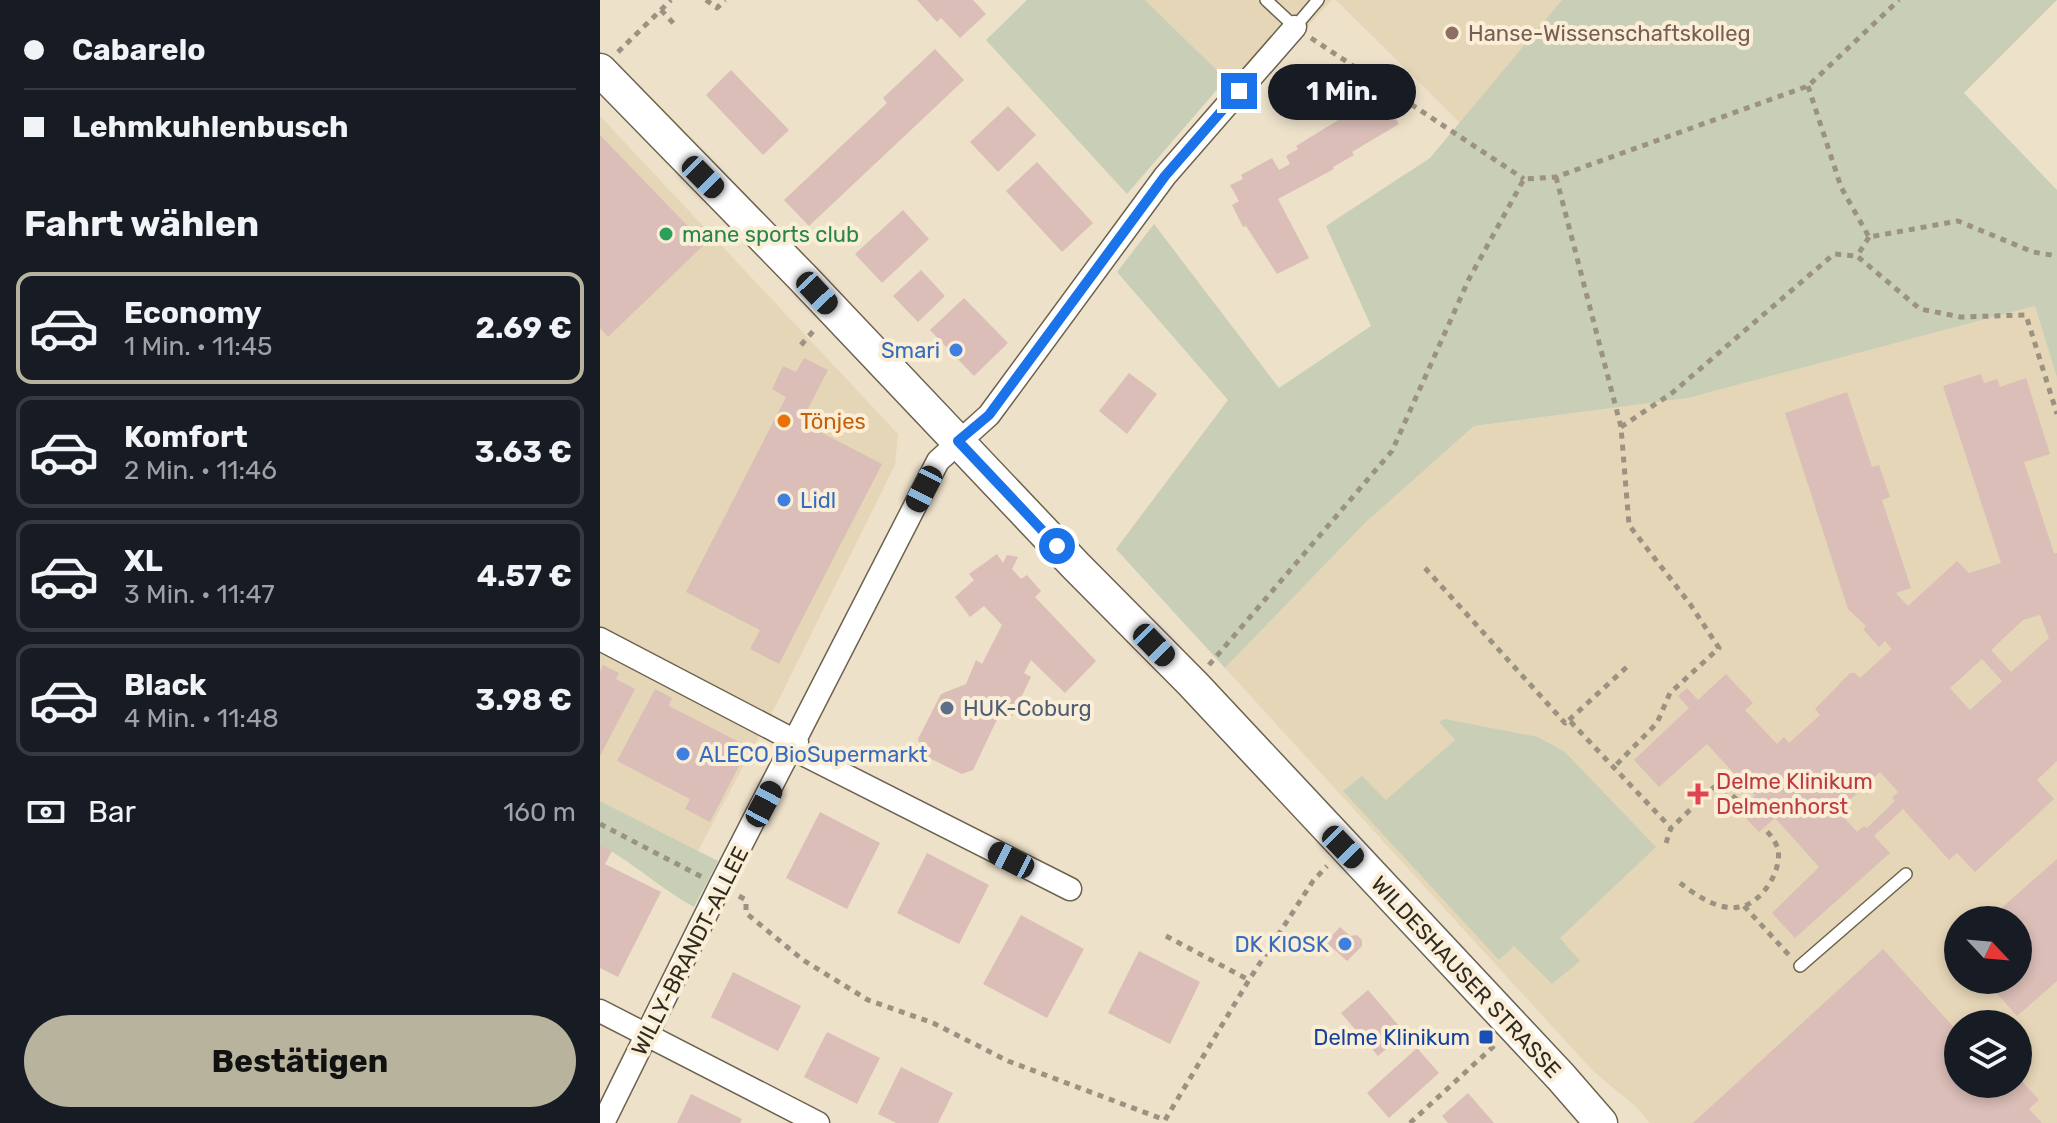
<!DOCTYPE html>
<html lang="de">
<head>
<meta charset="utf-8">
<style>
  body { margin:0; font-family:Rubik,sans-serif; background:#242831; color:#f1f3f6; height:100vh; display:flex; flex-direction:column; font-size:30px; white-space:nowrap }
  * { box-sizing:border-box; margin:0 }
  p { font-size:26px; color:#9ea1a6 }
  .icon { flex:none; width:44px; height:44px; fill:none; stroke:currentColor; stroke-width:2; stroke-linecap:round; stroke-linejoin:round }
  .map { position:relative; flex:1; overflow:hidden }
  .drawer { display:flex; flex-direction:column; background:#171b24; width:600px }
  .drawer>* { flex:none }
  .hud { display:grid; align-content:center; height:176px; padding:0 24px; background:#171b24 }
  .needle { width:52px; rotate:116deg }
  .tools { position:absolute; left:1344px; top:906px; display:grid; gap:16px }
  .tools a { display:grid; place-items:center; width:88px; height:88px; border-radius:50%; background:#171b24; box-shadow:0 4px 12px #0003; font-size:40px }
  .end { position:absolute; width:36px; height:36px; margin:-18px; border:10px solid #1a73e8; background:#fff; box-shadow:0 0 0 4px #fff }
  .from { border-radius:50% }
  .bubble { position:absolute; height:56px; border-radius:28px; background:#171b24; box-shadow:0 4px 12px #0003; font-size:26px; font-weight:700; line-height:56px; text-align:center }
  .car { position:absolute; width:24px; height:48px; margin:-24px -12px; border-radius:10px; box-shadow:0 0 6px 2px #0007; background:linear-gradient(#222 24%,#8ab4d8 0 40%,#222 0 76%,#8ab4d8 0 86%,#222 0) }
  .hud b { display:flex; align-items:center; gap:28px; height:76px; font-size:30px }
  .hud b+b { border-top:2px solid #363941 }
  .hud i { width:20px; height:20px; background:#f1f3f6 }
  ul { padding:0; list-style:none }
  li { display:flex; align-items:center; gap:24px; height:112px; margin:0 16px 12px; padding:0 8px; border:4px solid #363941; border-radius:16px }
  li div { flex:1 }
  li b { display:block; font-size:30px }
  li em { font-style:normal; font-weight:700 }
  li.on { border-color:#b7b39d }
  li>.icon { width:72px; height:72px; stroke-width:1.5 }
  h2 { padding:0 24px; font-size:36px; line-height:96px }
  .pay { display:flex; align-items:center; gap:20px; height:88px; padding:0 24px; font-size:30px }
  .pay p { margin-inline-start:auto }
  .primary-button { display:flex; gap:16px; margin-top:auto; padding:16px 24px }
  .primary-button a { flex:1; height:92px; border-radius:48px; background:#b7b39d; color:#111; font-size:32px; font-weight:700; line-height:92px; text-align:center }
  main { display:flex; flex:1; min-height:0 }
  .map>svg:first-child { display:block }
</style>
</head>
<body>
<main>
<section class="drawer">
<div class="hud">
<b><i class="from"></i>Cabarelo</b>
<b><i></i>Lehmkuhlenbusch</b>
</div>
<h2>Fahrt wählen</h2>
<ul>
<li class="on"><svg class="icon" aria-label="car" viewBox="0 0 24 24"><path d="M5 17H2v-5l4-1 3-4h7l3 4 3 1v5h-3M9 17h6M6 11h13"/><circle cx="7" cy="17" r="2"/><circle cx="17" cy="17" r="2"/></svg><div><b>Economy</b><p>1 Min. · 11:45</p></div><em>2.69 €</em></li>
<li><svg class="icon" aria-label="car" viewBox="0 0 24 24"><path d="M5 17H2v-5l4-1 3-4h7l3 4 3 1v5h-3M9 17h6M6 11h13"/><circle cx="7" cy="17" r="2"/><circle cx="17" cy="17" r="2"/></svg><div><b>Komfort</b><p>2 Min. · 11:46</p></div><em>3.63 €</em></li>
<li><svg class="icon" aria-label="car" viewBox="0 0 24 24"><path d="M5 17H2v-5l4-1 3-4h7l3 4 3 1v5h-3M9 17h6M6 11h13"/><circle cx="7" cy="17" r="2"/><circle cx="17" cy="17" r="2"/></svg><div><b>XL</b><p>3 Min. · 11:47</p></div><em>4.57 €</em></li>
<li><svg class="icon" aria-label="car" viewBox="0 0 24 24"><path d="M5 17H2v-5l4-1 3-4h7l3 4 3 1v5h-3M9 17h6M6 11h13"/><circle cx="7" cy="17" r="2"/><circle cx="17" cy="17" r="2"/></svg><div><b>Black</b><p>4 Min. · 11:48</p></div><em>3.98 €</em></li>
</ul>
<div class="pay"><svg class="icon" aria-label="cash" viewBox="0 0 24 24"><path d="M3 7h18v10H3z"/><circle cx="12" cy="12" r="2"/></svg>Bar<p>160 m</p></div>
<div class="primary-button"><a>Bestätigen</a></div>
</section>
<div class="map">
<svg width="1457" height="1123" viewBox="0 0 1457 1123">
  <rect width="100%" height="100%" fill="#ede1ca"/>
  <path fill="#e6d6b8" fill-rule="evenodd" d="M545,0H732L641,98L626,79Z
    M736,0H962L860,123Z
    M0,116L298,434L295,465L178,701L98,851L0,801Z
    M1435,306L1457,378V1123H1050L1036,1107L993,1071L625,668L765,523L874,426L1088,398ZM1358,920H1418V980H1358ZM1358,1024H1418V1084H1358Z"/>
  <path fill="#c8cfb6" d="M427,0H545L626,79L527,194L386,40Z
    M962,0H1457L1364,93L1457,190V378L1435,306L1088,398L874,426L765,523L625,668L516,549L628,400L517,272L554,224L679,388L771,326L726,226L830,158Z
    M845,719L938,737L965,752L1056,847L960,938L980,961L952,984L914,946L899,960L743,791L762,776L786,800L855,740L839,722Z
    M0,801L118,861L94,907C61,889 34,863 0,845Z"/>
  <path fill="#dabeb7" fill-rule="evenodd" d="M317,0H373L386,14L360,38L341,18L337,22Z
    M335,49L364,80L209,226L184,200L287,103L283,98Z
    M131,70L189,130L163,155L106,95Z
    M781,90L799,124L752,152L754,155L733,167L734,169L678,199L709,258L677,274L646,226L643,227L632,205L639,201L630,185L643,179L641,175L672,158L679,170L690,164L686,156L698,149L696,146L753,111L751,109Z
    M408,106L436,135L398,172L370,142Z
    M0,135L105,244L8,337L0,328Z
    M437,162L493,223L462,252L406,191Z
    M303,210L329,239L282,283L255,254Z
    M321,270L345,296L318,322L293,296Z
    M364,298L408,343L374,376L330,330Z
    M204,358L228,370L201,422L282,464L179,664L150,649L160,630L86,592L186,397L172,389L183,366L196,372Z
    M529,373L557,394L527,434L499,411Z
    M1381,374L1384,383L1397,379L1400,387L1426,378L1450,454L1424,462L1454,553H1457V761L1437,780L1454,799L1375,872L1357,853L1349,860L1303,809L1274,836L1290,853L1195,938L1172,913L1219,867L1175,818L1159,832L1139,811L1155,796L1107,744L1059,787L1034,760L1089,708L1078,696L1087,688L1098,700L1126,674L1153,703L1145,710L1177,744L1184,737L1189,743L1220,715L1215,709L1250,673H1255L1260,678L1292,649L1285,641L1279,647L1263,629L1266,626L1248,609L1185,413L1247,392L1272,467L1279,465L1290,497L1282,500L1311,588L1296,593L1308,606L1357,561L1369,573L1401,563L1343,386ZM1440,615L1449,638L1411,672L1391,650L1423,620ZM1382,659L1402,681L1370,710L1350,688ZM1280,772L1298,792L1292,798L1295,801L1267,828L1264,826L1257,832L1238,811Z
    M397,554L403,563L407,555L418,557L412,569L421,579L427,575L441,591L435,597L496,661L465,693L431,660L424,673L431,677L412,716L401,711L373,770L362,774L323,755L318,739L341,694L366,684L376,660L382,664L402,625L384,606L370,617L355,597L374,580L369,574Z
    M3,665L19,673L16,679L35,689L0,756V672Z
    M55,689L72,698L69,706L149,747L110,822L85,809L90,799L17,761Z
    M220,812L280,843L247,909L186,878Z
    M0,845L12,851L5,864L61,892L18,977L0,968Z
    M327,853L389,885L359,944L297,913Z
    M1457,859V981L1417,1016L1385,980H1418V920H1388Z
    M421,915L484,949L447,1018L383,984Z
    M740,927L750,936L757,935L762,940V946L747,961L726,942Z
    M1283,949L1358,1032V1084H1418V1077L1439,1100L1429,1109L1442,1123H1093Z
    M539,951L600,982L570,1044L508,1013Z
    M133,972L201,1006L178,1051L111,1017Z
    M768,990L805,1033L778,1056L741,1013Z
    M227,1032L280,1058L257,1104L204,1077Z
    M817,1048L839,1073L789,1118L767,1093Z
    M301,1067L353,1093L338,1123H296L278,1114Z
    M868,1093L894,1123H848L842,1116Z
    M91,1094L142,1119L140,1123H77Z"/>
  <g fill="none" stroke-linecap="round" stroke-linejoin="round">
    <defs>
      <path id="service" d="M666,0L695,27L718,0
        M1200,966L1306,874"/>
      <path id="minor" d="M0,639L197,742
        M193,749L470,889
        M0,1011L218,1123
        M3,1123L120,886L338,461L389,415L565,176L695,27"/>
      <path id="secondary" d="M0,70L203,278L476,566L593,684L961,1077L1001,1123"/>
    </defs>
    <use href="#service" stroke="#6c624d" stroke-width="14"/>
    <use href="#minor" stroke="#6c624d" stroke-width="25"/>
    <use href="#secondary" stroke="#6c624d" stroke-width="35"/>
    <path stroke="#9b9281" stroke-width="5" stroke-dasharray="6 6" stroke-linecap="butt" d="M106,0L117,8L125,0
      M61,10L75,25
      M711,38L924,179
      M18,52L71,0
      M1208,86L1241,187L1269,237L1358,221L1433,252L1457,256
      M956,177L1021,427L1029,525L1090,604L1119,648L1070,693L1057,723L1014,767
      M1269,237L1257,256L1320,309L1361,317L1426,315L1457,414
      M201,345L216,328
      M1021,427L1072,393L1234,254L1257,256
      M825,568L965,723L969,720L1071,828
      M609,665L792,451L869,279L924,179L956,177L1208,86L1299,0
      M969,720L1030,664
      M0,824L102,877
      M1066,843L1071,828L1114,787L1127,791L1144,806
      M1080,883C1097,896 1121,913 1144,906C1164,899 1182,870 1178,849C1176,842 1169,833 1164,828
      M139,896L146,900V913L203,960L268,1000L333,1023L408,1061L565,1120
      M1144,906L1189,955
      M566,936L649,980
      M565,1120L649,980L713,881L727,866
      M810,1123L895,1045"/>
    <use href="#service" stroke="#fff" stroke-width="11"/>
    <use href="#minor" stroke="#fff" stroke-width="22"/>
    <use href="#secondary" stroke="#fff" stroke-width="32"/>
  </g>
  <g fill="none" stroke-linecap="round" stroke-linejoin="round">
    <path stroke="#1a73e8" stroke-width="10" d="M457,546L358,441L389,415L565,176L639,91"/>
  </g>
  <circle fill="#8d6e63" stroke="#fbeed7" stroke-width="3" cx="852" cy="33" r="8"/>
  <circle fill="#2e9e5b" stroke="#fbeed7" stroke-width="3" cx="66" cy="234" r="8"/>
  <g fill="#3f7fe0" stroke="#fbeed7" stroke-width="3">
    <circle cx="356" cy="350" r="8"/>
    <circle cx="184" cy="500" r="8"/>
    <circle cx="83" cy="754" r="8"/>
    <circle cx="745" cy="944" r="8"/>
  </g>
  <circle fill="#e8710a" stroke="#fbeed7" stroke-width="3" cx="184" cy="421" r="8"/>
  <circle fill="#5c6f8a" stroke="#fbeed7" stroke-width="3" cx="347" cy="708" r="8"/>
  <path fill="#e0444e" stroke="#fbeed7" stroke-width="3" d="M1094 782h8v8h8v8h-8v8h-8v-8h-8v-8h8z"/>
  <rect fill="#1a4fb4" stroke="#fbeed7" stroke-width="3" x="878" y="1029" width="16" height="16" rx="4"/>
  <g text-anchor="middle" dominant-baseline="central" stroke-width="8" stroke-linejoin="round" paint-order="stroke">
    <g font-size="22" fill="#785e54" stroke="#fbeed7" text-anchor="start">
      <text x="868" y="33">Hanse-Wissenschaftskolleg</text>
    </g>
    <g font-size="22" fill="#27864d" stroke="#fbeed7" text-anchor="start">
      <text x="82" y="234">mane sports club</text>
    </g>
    <g font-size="22" fill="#366cbe" stroke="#fbeed7" text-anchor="end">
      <text x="340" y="350">Smari</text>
      <text x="200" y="500" text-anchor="start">Lidl</text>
      <text x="99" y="754" text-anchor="start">ALECO BioSupermarkt</text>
      <text x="729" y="944">DK KIOSK</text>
    </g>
    <g font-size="22" fill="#c56008" stroke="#fbeed7" text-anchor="start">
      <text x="200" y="421">Tönjes</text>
    </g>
    <g font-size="22" fill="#4e5e75" stroke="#fbeed7" text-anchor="start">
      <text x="363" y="708">HUK-Coburg</text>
    </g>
    <g font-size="22" fill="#be3a42" stroke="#fbeed7" text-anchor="start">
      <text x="1116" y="781">Delme Klinikum<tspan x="1116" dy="25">Delmenhorst</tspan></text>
    </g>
    <g font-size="22" fill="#2f2a21" stroke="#fbeed7">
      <text transform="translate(90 951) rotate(-63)">WILLY-BRANDT-ALLEE</text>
      <text transform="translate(866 977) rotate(47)">WILDESHAUSER STRASSE</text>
    </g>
    <g font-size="22" fill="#164399" stroke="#fbeed7" text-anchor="end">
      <text x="870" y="1037">Delme Klinikum</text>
    </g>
  </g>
</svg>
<div class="tools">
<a><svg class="needle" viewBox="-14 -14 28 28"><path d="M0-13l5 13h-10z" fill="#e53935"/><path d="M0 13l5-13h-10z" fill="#9ea1a6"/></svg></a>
<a><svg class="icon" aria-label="layers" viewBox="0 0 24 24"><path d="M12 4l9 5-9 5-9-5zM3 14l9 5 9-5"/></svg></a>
</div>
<i class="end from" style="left:457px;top:546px"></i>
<i class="end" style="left:639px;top:91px"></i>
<div class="bubble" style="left:668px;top:64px;width:148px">1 Min.</div>
<i class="car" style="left:103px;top:177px;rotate:135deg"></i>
<i class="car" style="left:217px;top:293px;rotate:137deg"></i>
<i class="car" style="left:324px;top:489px;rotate:207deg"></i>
<i class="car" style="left:554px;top:645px;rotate:136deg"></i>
<i class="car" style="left:164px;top:804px;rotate:28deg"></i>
<i class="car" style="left:743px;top:847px;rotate:136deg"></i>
<i class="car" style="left:411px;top:860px;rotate:297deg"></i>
</div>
</main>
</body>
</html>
